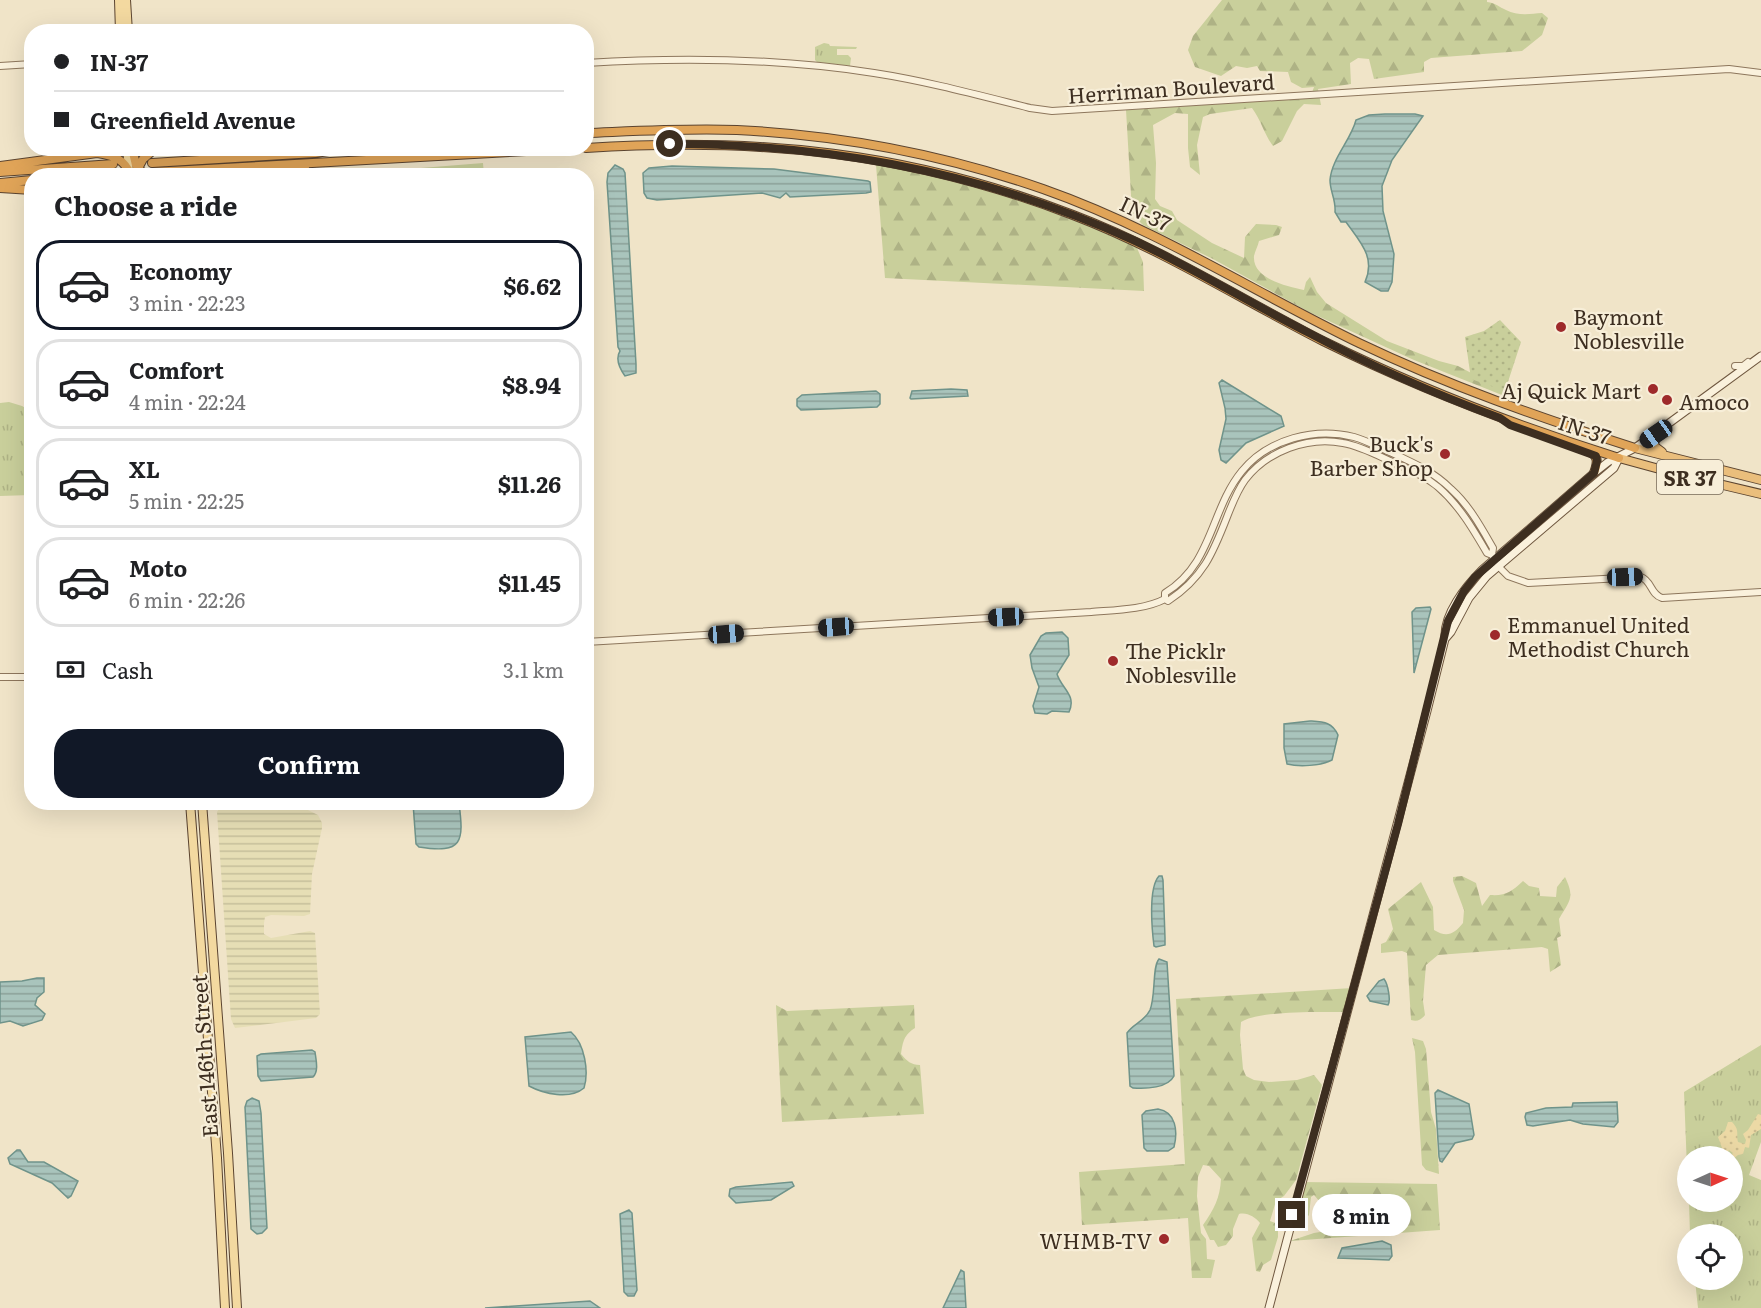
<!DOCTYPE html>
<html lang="en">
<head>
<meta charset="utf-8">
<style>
  body { margin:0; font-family:Literata,serif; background:#f6f6f6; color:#202124; height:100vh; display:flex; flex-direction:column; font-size:22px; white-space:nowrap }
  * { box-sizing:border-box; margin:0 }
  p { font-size:20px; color:#757577 }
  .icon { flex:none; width:33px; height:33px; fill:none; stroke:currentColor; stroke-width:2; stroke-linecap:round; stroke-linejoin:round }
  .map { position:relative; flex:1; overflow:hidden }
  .panel { position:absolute; left:24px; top:168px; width:570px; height:642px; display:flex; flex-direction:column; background:#fff; border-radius:24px; box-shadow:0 6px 24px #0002 }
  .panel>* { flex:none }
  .banner { position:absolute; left:24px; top:24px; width:570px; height:132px; border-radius:24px; box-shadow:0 6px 24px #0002; display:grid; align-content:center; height:132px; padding:0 30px; background:#fff }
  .needle { width:39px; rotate:87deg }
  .buttons { position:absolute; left:1677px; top:1146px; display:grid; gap:12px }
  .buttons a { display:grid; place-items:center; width:66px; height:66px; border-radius:50%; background:#fff; box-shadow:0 6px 24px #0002; font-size:30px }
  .end { position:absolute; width:27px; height:27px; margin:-14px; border:8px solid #3d2e20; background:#fff; box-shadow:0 0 0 3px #fff }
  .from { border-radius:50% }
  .bubble { position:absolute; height:42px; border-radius:21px; background:#fff; box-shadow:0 6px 24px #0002; font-size:20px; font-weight:700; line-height:42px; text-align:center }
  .car { position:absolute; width:18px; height:36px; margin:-18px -9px; border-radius:8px; box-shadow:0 0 4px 2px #0007; background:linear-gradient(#222 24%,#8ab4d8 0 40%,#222 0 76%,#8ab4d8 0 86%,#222 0) }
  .banner b { display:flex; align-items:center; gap:21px; height:57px; font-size:22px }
  .banner b+b { border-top:2px solid #e0e0e0 }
  .banner i { width:15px; height:15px; background:#202124 }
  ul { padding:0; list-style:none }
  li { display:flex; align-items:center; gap:18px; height:90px; margin:0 12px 9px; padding:0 18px; border:3px solid #e0e0e0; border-radius:24px }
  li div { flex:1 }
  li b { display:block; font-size:22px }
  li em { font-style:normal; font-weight:700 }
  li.on { border-color:#111827 }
  li>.icon { width:54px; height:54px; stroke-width:1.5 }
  h2 { padding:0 30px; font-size:27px; line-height:72px }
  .pay { display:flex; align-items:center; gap:15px; height:66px; padding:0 30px; font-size:22px }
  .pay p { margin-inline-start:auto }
  .primary-button { display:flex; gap:12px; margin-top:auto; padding:12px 30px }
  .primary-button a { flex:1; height:69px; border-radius:24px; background:#111827; color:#fff; font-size:24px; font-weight:700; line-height:69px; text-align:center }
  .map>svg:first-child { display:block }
</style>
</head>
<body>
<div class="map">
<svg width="1761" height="1308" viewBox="0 0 1761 1308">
  <defs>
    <pattern id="farmland-rules" width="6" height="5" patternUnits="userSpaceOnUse" patternTransform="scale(1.5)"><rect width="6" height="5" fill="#e6deb5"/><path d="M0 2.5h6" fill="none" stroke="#c6bf9b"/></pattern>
    <pattern id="grass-tufts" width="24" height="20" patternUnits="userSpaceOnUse" patternTransform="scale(1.5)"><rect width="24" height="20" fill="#c9cf9b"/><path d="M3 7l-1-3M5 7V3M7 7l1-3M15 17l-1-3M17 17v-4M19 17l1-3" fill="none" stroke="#aeb285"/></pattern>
    <pattern id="forest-firs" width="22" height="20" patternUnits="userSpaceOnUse" patternTransform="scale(1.5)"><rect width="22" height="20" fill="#c9cf9b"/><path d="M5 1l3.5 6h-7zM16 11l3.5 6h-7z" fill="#aeb285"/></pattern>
    <pattern id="sand-dots" width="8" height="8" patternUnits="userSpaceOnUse" patternTransform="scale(1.5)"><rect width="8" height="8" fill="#ecd9a5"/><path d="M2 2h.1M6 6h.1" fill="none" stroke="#cbbb8e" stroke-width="1.8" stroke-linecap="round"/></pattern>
    <pattern id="park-dots" width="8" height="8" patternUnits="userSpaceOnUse" patternTransform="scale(1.5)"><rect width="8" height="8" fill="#c9cf9b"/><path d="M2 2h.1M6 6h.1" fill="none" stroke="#aeb285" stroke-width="1.8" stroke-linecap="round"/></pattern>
    <pattern id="water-rules" width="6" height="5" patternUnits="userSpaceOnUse" patternTransform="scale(1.5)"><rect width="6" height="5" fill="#a9c4bc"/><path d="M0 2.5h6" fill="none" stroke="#8ba098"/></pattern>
  </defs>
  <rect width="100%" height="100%" fill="#f0e4c8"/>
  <path fill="url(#farmland-rules)" d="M269,807L304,808L318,815L322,823V828L312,874L310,914L304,916L271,915L265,917L264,923V934L271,938L310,931L315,933L320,1014L316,1018L235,1028L231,1019L217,812L219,809Z"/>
  <path fill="url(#grass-tufts)" d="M824,43L829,44L830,46L857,47L856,49H837V55H848L851,58L850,66L817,62L815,60V47Z
    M483,163L484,175H397L396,170Z
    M9,402L22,406L31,411V495L0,496V403Z
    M1761,1045V1142L1749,1175L1761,1180V1308H1698L1695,1280H1732V1234H1690L1689,1202H1732V1156H1688L1687,1169L1684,1092Z"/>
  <path fill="url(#forest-firs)" d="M1222,0H1487V2C1496,3 1499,7 1506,10C1517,16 1530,14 1542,13L1548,18L1542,35L1522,51L1431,58L1424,62V72L1374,79L1369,59L1358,58L1350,63L1351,84L1318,89L1321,105L1304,104L1297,111L1282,141L1273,146C1264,134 1261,120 1252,108L1210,114L1203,117L1197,145L1200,175L1190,167L1188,148V114L1175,113L1153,125L1156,163L1155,199L1160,206L1172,211L1177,220L1212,243L1244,258L1245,237L1256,224L1276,225L1282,227L1279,235L1259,241C1258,246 1255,251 1254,256C1252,279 1287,286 1304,290L1306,282L1310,277L1317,292L1326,303L1387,341L1439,361L1458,366L1509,393L1507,397L1414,360L1309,312L1213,259L1143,225L1130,212H1132L1126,110L1310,98L1314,87L1302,88L1291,82L1288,72L1260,71L1257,66L1247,68L1236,66L1221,76L1195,67L1188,50L1193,36Z
    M894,163L1021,196L1134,241L1143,262L1144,291L885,278L876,165Z
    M1462,876L1476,883L1482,906L1490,895C1506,896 1511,892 1523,881L1529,886L1539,888L1540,896L1556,897L1557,887L1565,877C1575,898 1570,900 1559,919L1561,936L1557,938L1561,965L1550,972L1548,949L1542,947L1438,955L1426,965L1423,1001L1425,1015C1421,1020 1417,1022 1411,1020L1407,953L1402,951L1381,953V944L1386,942L1393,929L1388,909L1421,882L1433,907L1434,930C1447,938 1454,934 1463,923L1464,910L1453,881V877Z
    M1352,988L1345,1012C1321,1012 1260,1010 1241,1022L1240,1035L1243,1069L1246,1076L1254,1080L1269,1082L1297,1080L1314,1075L1322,1085L1296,1180L1284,1196L1276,1201L1270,1221L1278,1224V1237L1271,1260L1263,1265L1260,1272L1256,1271L1252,1238L1260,1223C1255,1217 1247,1212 1239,1214L1233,1229V1236L1226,1245L1218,1247L1214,1240H1210L1203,1225C1214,1209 1220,1198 1221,1179L1209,1166L1203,1165L1198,1177L1197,1196L1201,1233L1206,1239L1207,1259L1215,1260L1211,1278H1192L1188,1218L1082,1225L1079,1172L1185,1164L1176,999Z
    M776,1005L787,1011L914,1005L915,1028C904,1035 903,1041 901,1054C907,1061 911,1065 920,1065L924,1114L782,1122Z
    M1412,1038L1423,1041L1426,1049L1431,1112L1436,1129L1439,1174L1426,1170L1422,1165L1415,1052Z
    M1304,1182L1437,1184L1440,1230L1290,1241L1314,1233L1326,1231V1222L1331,1218L1337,1220L1340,1227L1347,1216L1346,1206C1338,1199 1330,1202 1320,1202L1314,1195L1311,1197L1309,1215L1302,1223L1297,1219Z"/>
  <path fill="url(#sand-dots)" d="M1758,1114L1761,1115V1129L1751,1135L1749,1148L1745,1147L1743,1154L1738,1155L1733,1159L1732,1156H1730L1733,1153L1729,1150L1727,1153L1729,1156H1725L1718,1137L1725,1131L1728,1122H1732C1740,1131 1736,1132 1738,1142L1745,1144L1746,1140L1743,1134L1748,1130Z"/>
  <path fill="url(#park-dots)" d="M1500,320L1521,342L1505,391L1471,379L1465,337L1484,331Z"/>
  <path fill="url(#water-rules)" stroke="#6f938a" stroke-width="1.5" d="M1385,114H1415L1423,116L1392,160L1382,186L1383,211L1394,254L1392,282L1388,291H1381L1365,282C1376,257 1360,242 1346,222H1341L1335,212C1336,199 1330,192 1330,180C1332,158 1351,140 1356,120L1369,115Z
    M615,165L623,169L625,173L636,364V373L625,376C620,369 615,359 620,351L618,347L607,182L608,173Z
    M672,166L774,169L868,181L870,182L871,192L866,193L790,197L786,193L780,198L762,193L657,200L647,198L644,193L643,173L649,168Z
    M1222,380L1281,416L1284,426L1246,443L1226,463L1221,460L1219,450L1226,419L1225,408L1219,383Z
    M951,389L967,390L968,396L911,399L910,398L912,391Z
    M876,391L880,394V404L877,407L801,410L797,406V399L802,395Z
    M1416,608L1430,607L1431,609L1414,673L1412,612Z
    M1062,632L1068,638L1069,655L1057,674C1061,688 1077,695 1069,712L1052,711L1047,714L1035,713L1033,706L1039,687L1032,668L1030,655L1041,636L1046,633Z
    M1310,721C1324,722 1332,722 1338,735L1332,760C1321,766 1299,767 1287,764L1284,748V724Z
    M413,803H459C464,842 463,854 419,847L416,844Z
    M1159,876H1162L1163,880L1165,938V945L1156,947L1154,946C1152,930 1148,888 1159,876Z
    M1159,959L1167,962L1174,1076C1168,1088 1146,1089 1133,1088L1130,1086L1127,1033C1133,1024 1145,1021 1150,1010C1156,995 1152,967 1159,959Z
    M37,978H44V992L37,998L35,1005L45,1014L42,1020L23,1026L10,1021L0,1023V982L22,981Z
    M1384,979C1388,984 1391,1001 1388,1005L1370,1001L1367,996L1379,981Z
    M571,1032C585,1044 589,1072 584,1088C570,1100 544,1094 529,1086L525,1037Z
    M312,1050L315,1052C316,1060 319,1071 313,1077L261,1081L258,1076L257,1056L261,1054Z
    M1438,1090L1469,1104L1474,1135L1472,1139L1455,1143L1442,1162L1440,1161L1439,1157L1435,1093Z
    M252,1098L259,1101L261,1113L267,1228L262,1233L257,1234L251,1229L245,1107L247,1101Z
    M1617,1102L1618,1122L1614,1127L1583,1124L1570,1120L1533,1126L1527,1125L1525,1117L1526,1113L1546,1108L1572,1107L1573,1103Z
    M1158,1109C1176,1112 1178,1131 1174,1147L1168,1151H1147L1144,1148L1142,1115L1146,1111Z
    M17,1150H20L28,1162H44L78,1181L71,1196L68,1198L52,1183L10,1164L8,1158Z
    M792,1182L794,1186L771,1200L736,1203L729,1196L730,1189L736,1187Z
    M629,1210L632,1213L637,1290L634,1296H628L624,1292L620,1214Z
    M1382,1241L1391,1245L1392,1256L1389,1260L1338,1258L1342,1248Z
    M961,1270L964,1272L966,1308H943Z
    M590,1301L600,1308H485Z"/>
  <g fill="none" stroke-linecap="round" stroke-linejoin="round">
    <defs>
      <path id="tertiary" d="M586,63C683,57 778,58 874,73C926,81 978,95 1030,108L1052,111L1729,69L1761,73
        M0,66L32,64
        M1735,366H1743L1748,362
        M1165,599V593C1213,564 1210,510 1242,471C1268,439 1315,427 1354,437C1368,441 1380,448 1392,453C1414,463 1434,472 1451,489C1469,505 1481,527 1493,548L1492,555
        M586,642L1091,612C1114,610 1144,610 1165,599L1168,601C1203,578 1213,553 1227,517C1232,504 1237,491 1245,480C1267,451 1308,436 1343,443C1360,446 1375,454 1390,461C1407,469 1424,475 1438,487C1459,505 1473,529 1487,553L1492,555L1501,569L1508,576L1528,583L1641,577C1652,581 1650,594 1662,598L1761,592
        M0,677H32"/>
      <path id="secondary" d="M1445,639L1451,632L1469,598L1487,576L1614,468L1619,458
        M1269,1308L1427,711L1445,639C1443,614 1466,586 1482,570L1594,473L1608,462L1635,448L1761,356"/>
      <path id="primary" d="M119,0L120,32
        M126,0L128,32
        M127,148L129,171
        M190,802L217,1158L225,1308
        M202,802L228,1153L237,1308"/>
      <path id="trunk" d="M1656,433L1654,446L1662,452
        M1635,448L1761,480
        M1619,458L1685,476L1761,494"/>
      <path id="motorway" d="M586,133C637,131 687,128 737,130C841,135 945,155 1043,189C1157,229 1252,291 1359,343C1449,386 1541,418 1635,448
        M132,148L136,165L145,176
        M586,148C760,137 909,152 1073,215C1160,248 1239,298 1323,341C1418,388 1517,426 1619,458
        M152,163L315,153L349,148
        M0,166L97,153C113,155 125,159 131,176
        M0,172L113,164
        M153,172L580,148
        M103,176L114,175
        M134,176L143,159L156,148
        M249,176L305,168
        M0,183L32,180
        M0,188L32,190
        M1587,451C1599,455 1598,462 1594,473"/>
    </defs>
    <use href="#tertiary" stroke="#8d765c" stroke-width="8"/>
    <use href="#secondary" stroke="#6f573f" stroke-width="9"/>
    <use href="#primary" stroke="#5b4430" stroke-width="10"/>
    <use href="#trunk" stroke="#5b4430" stroke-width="10"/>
    <use href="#motorway" stroke="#5b4430" stroke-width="10"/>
    <use href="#tertiary" stroke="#faf1dc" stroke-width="6"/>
    <use href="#secondary" stroke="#faf1dc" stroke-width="7"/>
    <use href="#primary" stroke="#f3d9a0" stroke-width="8"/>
    <use href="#trunk" stroke="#eabe7c" stroke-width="8"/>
    <use href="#motorway" stroke="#e0a458" stroke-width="8"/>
  </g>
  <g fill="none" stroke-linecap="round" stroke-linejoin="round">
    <path stroke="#3d2e20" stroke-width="8" d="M670,144C831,144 986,173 1133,240C1193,268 1250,303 1309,333C1371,366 1435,394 1500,418L1510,425L1596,456L1597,461L1594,473L1475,577L1464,591L1448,621L1398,824L1292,1215"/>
  </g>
  <g fill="#9e2a2b" stroke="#f7eed8" stroke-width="2">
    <circle cx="1561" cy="327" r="6"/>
    <circle cx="1653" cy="389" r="6"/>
    <circle cx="1667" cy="400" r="6"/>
    <circle cx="1445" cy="454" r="6"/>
    <circle cx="1495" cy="635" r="6"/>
    <circle cx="1113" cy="661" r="6"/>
    <circle cx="1164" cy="1239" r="6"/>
  </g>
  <g text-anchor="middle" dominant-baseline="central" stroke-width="4.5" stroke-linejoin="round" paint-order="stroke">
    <rect fill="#f7eed8" stroke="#756857" stroke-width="1.5" x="1657" y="460" width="66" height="34" rx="4.5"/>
    <g font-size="20" font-weight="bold" fill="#3d2e20">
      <text x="1690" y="477">SR 37</text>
    </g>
    <g font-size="21" fill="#3d2e20" stroke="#f7eed8">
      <text transform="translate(1171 87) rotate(-4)">Herriman Boulevard</text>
      <text transform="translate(1146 212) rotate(25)">IN-37</text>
      <text transform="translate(1585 428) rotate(18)">IN-37</text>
      <text transform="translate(203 1056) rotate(-94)">East 146th Street</text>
    </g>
    <g font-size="21" fill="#3d2e20" stroke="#f7eed8" text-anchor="start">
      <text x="1573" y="315">Baymont<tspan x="1573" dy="24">Noblesville</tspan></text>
      <text x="1641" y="389" text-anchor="end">Aj Quick Mart</text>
      <text x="1679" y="400">Amoco</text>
      <text x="1433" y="442" text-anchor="end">Buck's<tspan x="1433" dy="24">Barber Shop</tspan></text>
      <text x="1507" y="623">Emmanuel United<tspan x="1507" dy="24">Methodist Church</tspan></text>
      <text x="1125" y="649">The Picklr<tspan x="1125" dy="24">Noblesville</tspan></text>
      <text x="1152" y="1239" text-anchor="end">WHMB-TV</text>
    </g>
  </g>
</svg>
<div class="buttons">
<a><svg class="needle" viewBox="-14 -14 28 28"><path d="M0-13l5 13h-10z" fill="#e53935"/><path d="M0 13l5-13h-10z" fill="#757577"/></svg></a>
<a><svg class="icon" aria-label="locate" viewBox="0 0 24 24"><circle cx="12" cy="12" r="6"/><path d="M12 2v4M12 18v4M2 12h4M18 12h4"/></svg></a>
</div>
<i class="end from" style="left:670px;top:144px"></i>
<i class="end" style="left:1292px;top:1215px"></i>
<div class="bubble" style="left:1312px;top:1194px;width:99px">8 min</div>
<i class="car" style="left:1656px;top:434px;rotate:235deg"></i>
<i class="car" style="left:1625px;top:577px;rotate:88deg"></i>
<i class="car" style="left:1006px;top:617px;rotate:267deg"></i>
<i class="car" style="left:836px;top:627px;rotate:266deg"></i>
<i class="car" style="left:726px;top:634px;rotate:86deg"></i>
<div class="banner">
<b><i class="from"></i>IN-37</b>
<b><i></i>Greenfield Avenue</b>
</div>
<section class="panel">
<h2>Choose a ride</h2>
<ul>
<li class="on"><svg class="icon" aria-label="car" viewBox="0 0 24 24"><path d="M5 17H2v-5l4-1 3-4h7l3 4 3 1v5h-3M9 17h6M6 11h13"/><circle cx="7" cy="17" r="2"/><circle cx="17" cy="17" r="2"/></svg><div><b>Economy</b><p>3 min · 22:23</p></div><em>$6.62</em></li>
<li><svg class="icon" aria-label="car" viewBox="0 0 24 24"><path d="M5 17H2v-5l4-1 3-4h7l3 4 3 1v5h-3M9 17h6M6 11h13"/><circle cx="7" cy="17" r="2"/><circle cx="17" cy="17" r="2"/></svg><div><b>Comfort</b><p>4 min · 22:24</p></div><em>$8.94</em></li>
<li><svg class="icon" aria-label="car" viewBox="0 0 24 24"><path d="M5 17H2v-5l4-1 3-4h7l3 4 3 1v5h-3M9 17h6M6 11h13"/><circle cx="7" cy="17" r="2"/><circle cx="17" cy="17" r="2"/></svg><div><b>XL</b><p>5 min · 22:25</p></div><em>$11.26</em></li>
<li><svg class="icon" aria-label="car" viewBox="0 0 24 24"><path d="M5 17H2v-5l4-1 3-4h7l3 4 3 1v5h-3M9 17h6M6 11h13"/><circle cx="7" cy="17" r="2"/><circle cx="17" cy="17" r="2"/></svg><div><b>Moto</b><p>6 min · 22:26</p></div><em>$11.45</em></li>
</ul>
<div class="pay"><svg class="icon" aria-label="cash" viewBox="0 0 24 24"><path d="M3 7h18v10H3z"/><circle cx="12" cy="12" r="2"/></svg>Cash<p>3.1 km</p></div>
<div class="primary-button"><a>Confirm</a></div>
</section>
</div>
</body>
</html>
